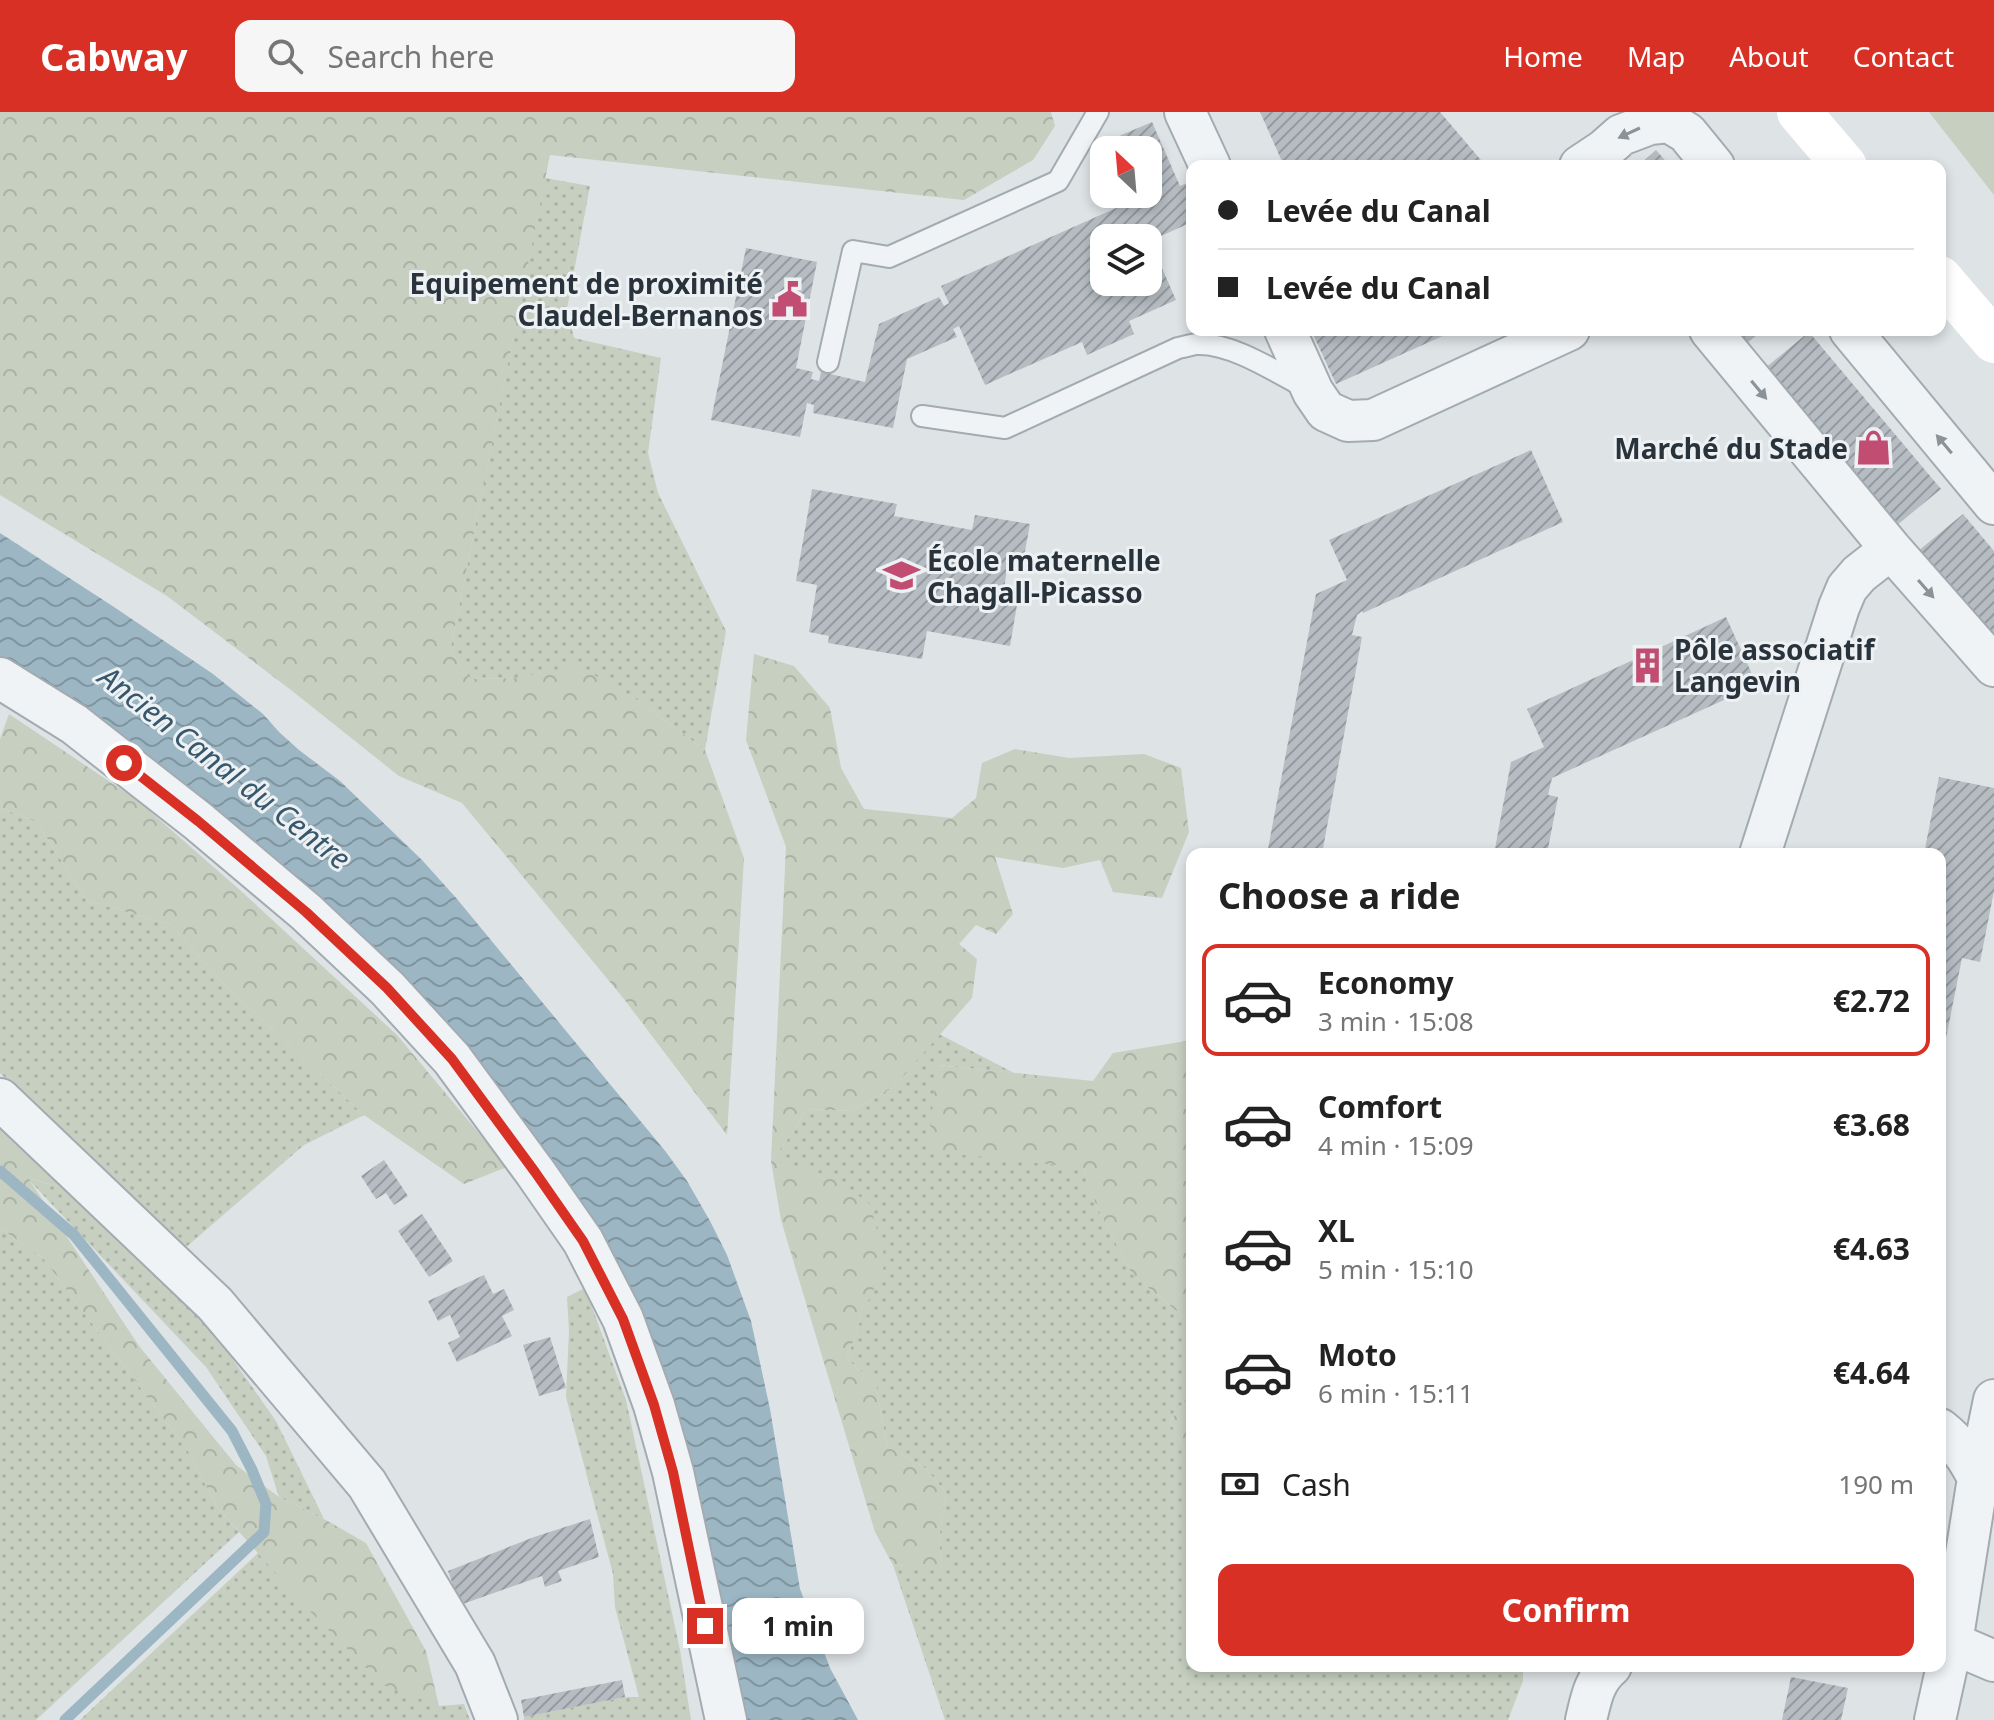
<!DOCTYPE html>
<html lang="en">
<head>
<meta charset="utf-8">
<style>
  body { margin:0; font-family:"Noto Sans",sans-serif; background:#f6f6f6; color:#222; height:100vh; display:flex; flex-direction:column; font-size:30px; white-space:nowrap }
  * { box-sizing:border-box; margin:0 }
  p { font-size:26px; color:#767676 }
  .icon { flex:none; width:44px; height:44px; fill:none; stroke:currentColor; stroke-width:2; stroke-linecap:round; stroke-linejoin:round }
  .map { position:relative; flex:1; overflow:hidden }
  .panel { position:absolute; left:1186px; top:736px; width:760px; height:824px; display:flex; flex-direction:column; background:#fff; border-radius:16px; box-shadow:0 4px 12px #0003 }
  .panel>* { flex:none }
  .guide { position:absolute; left:1186px; top:48px; width:760px; height:176px; border-radius:16px; box-shadow:0 4px 12px #0003; display:grid; align-content:center; height:176px; padding:0 32px; background:#fff }
  .needle { width:52px; rotate:334deg }
  .buttons { position:absolute; left:1090px; top:24px; display:grid; gap:16px }
  .buttons a { display:grid; place-items:center; width:72px; height:72px; border-radius:16px; background:#fff; box-shadow:0 4px 12px #0003; font-size:40px }
  .end { position:absolute; width:36px; height:36px; margin:-18px; border:10px solid #d93025; background:#fff; box-shadow:0 0 0 4px #fff }
  .from { border-radius:50% }
  .bubble { position:absolute; height:56px; border-radius:16px; background:#fff; box-shadow:0 4px 12px #0003; font-size:26px; font-weight:700; line-height:56px; text-align:center }
  .guide b { display:flex; align-items:center; gap:28px; height:76px; font-size:30px }
  .guide b+b { border-top:2px solid #e0e0e0 }
  .guide i { width:20px; height:20px; background:#222 }
  ul { padding:0; list-style:none }
  li { display:flex; align-items:center; gap:24px; height:112px; margin:0 16px 12px; padding:0 16px; border:4px solid transparent; border-radius:16px }
  li div { flex:1 }
  li b { display:block; font-size:30px }
  li em { font-style:normal; font-weight:700 }
  li.selected { border-color:#d93025 }
  li>.icon { width:72px; height:72px; stroke-width:1.5 }
  h2 { padding:0 32px; font-size:36px; line-height:96px }
  .pay { display:flex; align-items:center; gap:20px; height:88px; padding:0 32px; font-size:30px }
  .pay p { margin-inline-start:auto }
  .cta { display:flex; gap:16px; margin-top:auto; padding:16px 32px }
  .cta a { flex:1; height:92px; border-radius:16px; background:#d93025; color:#fff; font-size:32px; font-weight:700; line-height:92px; text-align:center }
  header { display:flex; align-items:center; gap:48px; box-sizing:border-box; height:112px; padding:0 40px; background:#d93025; color:#fff }
  header strong { font-size:38px }
  nav { display:flex; gap:44px; margin-inline-start:auto; font-size:28px }
  .search { width:560px; height:72px; background:#f6f6f6; display:flex; align-items:center; gap:20px; box-sizing:border-box; padding:0 28px; border-radius:16px; color:#767676; font-size:30px }
  .map>svg:first-child { display:block }
</style>
</head>
<body>
<header>
<strong>Cabway</strong>
<div class="search"><svg class="icon" aria-label="search" viewBox="0 0 24 24"><circle cx="10" cy="10" r="6"/><path d="M15 15l6 6"/></svg>Search here</div>
<nav><a>Home</a><a>Map</a><a>About</a><a>Contact</a></nav>
</header>
<div class="map">
<svg width="1994" height="1608" viewBox="0 0 1994 1608">
  <defs>
    <pattern id="grass-dots" width="8" height="8" patternUnits="userSpaceOnUse" patternTransform="scale(2)"><rect width="8" height="8" fill="#c6cfc0"/><path d="M2 2h.1M6 6h.1" fill="none" stroke="#aab2a6" stroke-width="1.8" stroke-linecap="round"/></pattern>
    <pattern id="forest-crowns" width="20" height="18" patternUnits="userSpaceOnUse" patternTransform="scale(2)"><rect width="20" height="18" fill="#c6cfc0"/><path d="M2 6a3 3 0 1 1 6 0M12 15a3 3 0 1 1 6 0" fill="none" stroke="#aab2a6"/></pattern>
    <pattern id="water-waves" width="16" height="10" patternUnits="userSpaceOnUse" patternTransform="scale(2)"><rect width="16" height="10" fill="#9cb6c3"/><path d="M0 5q4-4 8 0t8 0" fill="none" stroke="#7f95a0"/></pattern>
    <pattern id="building-hatch" width="6" height="6" patternUnits="userSpaceOnUse" patternTransform="scale(2)"><rect width="6" height="6" fill="#b6bdc2"/><path d="M-1 1l2-2M0 6l6-6M5 7l2-2" fill="none" stroke="#949a9f"/></pattern>
  </defs>
  <rect width="100%" height="100%" fill="#dee3e6"/>
  <path fill="url(#grass-dots)" d="M545,66L590,74L567,197L574,226L661,246L648,341L658,381L726,519L705,638L637,588L577,554L519,566L470,567L450,539Z
    M0,688L3,697L37,710L86,788L171,813L226,874L364,1003L304,1033L184,1137L0,961Z
    M939,922L1014,961L938,953L1084,1056L1096,1093L1132,1162L1192,1212V1278L1170,1310L1192,1350V1554H1523V1569L1508,1608H945L893,1453L942,1456L939,1427L946,1380L925,1356L887,1334L876,1273L847,1247L862,1203L771,1049L793,1020L807,997L851,999L894,975Z
    M27,1066L63,1076L200,1201L276,1309L324,1407L279,1385L266,1344L206,1255Z
    M0,1116L43,1146L188,1339L217,1395L239,1420L36,1608H0Z
    M585,1176L626,1288L680,1538L691,1608H524V1605L625,1585H639L615,1495L613,1462L566,1285L569,1218L567,1185Z
    M258,1441L305,1493L439,1594L464,1592L470,1608H80Z"/>
  <path fill="url(#forest-crowns)" d="M0,0H1051L1055,14L1033,48L964,88L550,43L450,539L470,567L519,566L577,553L637,588L705,638L744,746L727,1023L624,887L462,691L399,664L291,578L167,484L0,383Z
    M754,542L794,554L830,596L841,656L864,697L952,706L976,686L982,651L1015,637L1069,646L1144,642L1181,656L1189,720L1162,786L1113,780L1100,748L1063,756L995,745L1013,802L996,822L976,813L959,832L977,847L972,886L894,975L851,999L807,997L793,1020L772,1048L833,1065L870,1092L886,1150L862,1203L847,1247L876,1273L887,1334L925,1356L946,1380L939,1427L942,1457L893,1453L875,1420L781,1108L771,1049L786,735L746,628Z
    M9,602L137,688L241,779L397,923L507,1055L464,1072L364,1003L226,874L171,813L86,788L37,710L3,697L0,688V627Z
    M1192,915V1212L1132,1162L1096,1093L1084,1056L928,1039L937,953L1093,969L1113,941L1186,929Z
    M0,1014L63,1076L28,1066L139,1234L236,1353L279,1385L324,1407L366,1431L426,1539L439,1594L383,1573L304,1493L217,1395L188,1339L43,1146L0,1116Z
    M1192,1278V1350L1170,1310Z"/>
  <path fill="#c6cfc0" d="M1929,0H1994V83Z"/>
  <path fill="url(#water-waves)" d="M0,421L114,495L213,562L263,602L279,620L299,638L340,669L422,748L457,787L666,1040L687,1069L710,1109L727,1143L751,1209L770,1297L800,1477L830,1556L858,1608H737L690,1357L519,1009L0,549Z"/>
  <g fill="none" stroke-linecap="round" stroke-linejoin="round">
    <path stroke="#9cb6c3" stroke-width="11" d="M0,1059L74,1123L232,1319L252,1358L266,1392L264,1420L65,1608"/>
  </g>
  <path fill="url(#building-hatch)" fill-rule="evenodd" d="M1260,0H1440L1486,54H1284Z
    M1152,10L1180,74L1189,70L1192,77V110L1150,129L1176,188L1129,209L1134,222L1087,243L1082,230L985,273L959,214L953,217L957,225L907,247L893,316L813,301L814,293L807,291L800,325L711,308L746,136L817,150L796,256L813,260L811,267L819,269L821,260L865,270L879,212L939,185L944,194L949,191L941,174L1132,89L1129,82H1148V38H1109L1105,30ZM1104,126H1148V170H1104Z
    M1656,38L1670,54H1638Z
    M1311,218H1456L1336,272Z
    M1732,218H1762L1745,233Z
    M1809,220L1941,377L1896,414L1764,257Z
    M1531,338L1563,410L1363,501L1362,499L1357,503L1352,523L1362,525L1322,742H1267L1316,482L1347,468L1329,428Z
    M812,377L897,392L894,404L972,418L975,403L1030,412L1023,450L1008,448L1004,478L1019,481L1010,534L927,519L922,547L828,531L829,524L809,520L817,473L796,469Z
    M1963,402L1994,439V531L1917,440Z
    M1726,505L1757,573L1552,666L1548,683L1558,685L1547,742H1494L1511,650L1544,635L1527,597Z
    M1939,665L1994,676V779L1980,850L1962,846L1941,951H1940V742H1924Z
    M384,1048L408,1084L394,1093L386,1081L376,1087L361,1064Z
    M422,1102L453,1149L429,1165L398,1119Z
    M484,1163L493,1182L504,1177L514,1198L502,1204L512,1224L457,1250L448,1231L460,1225L450,1203L438,1209L428,1189Z
    M550,1225L566,1276L539,1284L523,1233Z
    M590,1407L599,1445L558,1459L562,1469L545,1475L542,1464L460,1493L448,1459L534,1425Z
    M1791,1565L1848,1576L1841,1608H1782Z
    M622,1568L625,1585L524,1605L521,1588Z"/>
  <g fill="none" stroke-linecap="round" stroke-linejoin="round">
    <defs>
      <path id="service" d="M828,250L853,139L889,145L1058,69L1098,0
        M922,304L1005,316L1178,236C1184,235 1190,233 1196,232C1231,230 1276,260 1306,276"/>
      <path id="minor" d="M1185,0L1210,54
        M1580,54L1604,38L1621,23L1650,12L1669,10L1687,21L1714,54
        M1285,218L1313,280L1326,299L1348,309L1373,308L1569,218
        M1710,218L1891,437L1994,554
        M1850,218L1994,392
        M0,566L74,612L198,709L306,800L387,876L452,947L535,1060L583,1129L623,1207L654,1293L673,1360L726,1608
        M1760,742L1839,495L1847,476L1859,462L1891,437
        M0,987L215,1192L367,1372L475,1552L497,1608
        M1978,1366L1994,1288
        M1940,1528L1952,1531L1994,1549
        M1586,1608C1591,1587 1594,1568 1611,1554
        M1935,1608L1952,1531L1978,1366C1968,1346 1958,1331 1940,1317"/>
    </defs>
    <use href="#service" stroke="#a4abb0" stroke-width="24"/>
    <use href="#minor" stroke="#a4abb0" stroke-width="44"/>
    <use href="#service" stroke="#f0f3f5" stroke-width="20"/>
    <use href="#minor" stroke="#f0f3f5" stroke-width="40"/>
    <path stroke="#fff" stroke-width="44" d="M1799,0L1845,54
      M1940,166L1994,229"/>
  </g>
  <defs><path id="oneway-solid" d="M-6-.8H1V-3.2L6.5 0L1 3.2V.8H-6Z" transform="scale(2)"/></defs>
  <g fill="#8c9398">
    <use href="#oneway-solid" transform="translate(1629 21) rotate(155)"/>
    <use href="#oneway-solid" transform="translate(1759 278) rotate(50)"/>
    <use href="#oneway-solid" transform="translate(1944 332) rotate(-130)"/>
    <use href="#oneway-solid" transform="translate(1926 477) rotate(49)"/>
  </g>
  <g fill="none" stroke-linecap="round" stroke-linejoin="round">
    <path stroke="#d93025" stroke-width="10" d="M124,651L198,709L306,800L387,876L452,947L535,1060L583,1129L623,1207L654,1293L673,1360L705,1514"/>
  </g>
  <defs>
    <symbol id="civic-bare" viewBox="-9 -9 18 18"><path d="M-.6-6.5H3V-4.5H.6V-3L4-1V1h2V6H-6V1h2V-1L-.6-3ZM-1.2 2.5V6h2.4V2.5Z" fill="#c14d72" stroke="#edf1f4" stroke-width="2.5" paint-order="stroke"/></symbol>
    <symbol id="shop-bare" viewBox="-9 -9 18 18"><path d="M-5-2.5h2.3a2.7 3.5 0 0 1 5.4 0H5L5.5 6h-11ZM-1.5-2.5h3a1.5 2.3 0 0 0-3 0Z" fill="#c14d72" stroke="#edf1f4" stroke-width="2.5" paint-order="stroke"/></symbol>
    <symbol id="school-bare" viewBox="-9 -9 18 18"><path d="M0-5L7-2L0 1L-7-2ZM-4 1L0 2.5L4 1V4Q0 6-4 4Z" fill="#c14d72" stroke="#edf1f4" stroke-width="2.5" paint-order="stroke"/></symbol>
    <symbol id="building-bare" viewBox="-9 -9 18 18"><path d="M-4-6H4V6H1V3H-1V6H-4ZM-2.5-4.3h1.7v1.8h-1.7ZM.8-4.3h1.7v1.8H.8ZM-2.5-1h1.7V.8h-1.7ZM.8-1h1.7V.8H.8Z" fill="#c14d72" stroke="#edf1f4" stroke-width="2.5" paint-order="stroke"/></symbol>
  </defs>
  <g fill-rule="evenodd">
    <use href="#civic-bare" x="764" y="162" width="51" height="51"/>
    <use href="#shop-bare" x="1848" y="310" width="51" height="51"/>
    <use href="#school-bare" x="876" y="438" width="51" height="51"/>
    <use href="#building-bare" x="1622" y="528" width="51" height="51"/>
  </g>
  <g text-anchor="middle" dominant-baseline="central" stroke-width="6" stroke-linejoin="round" paint-order="stroke">
    <g font-size="28" font-weight="bold" fill="#29333c" stroke="#edf1f4" text-anchor="end">
      <text x="763" y="171">Equipement de proximité<tspan x="763" dy="32">Claudel-Bernanos</tspan></text>
      <text x="1848" y="336">Marché du Stade</text>
      <text x="927" y="448" text-anchor="start">École maternelle<tspan x="927" dy="32">Chagall-Picasso</tspan></text>
      <text x="1674" y="537" text-anchor="start">Pôle associatif<tspan x="1674" dy="32">Langevin</tspan></text>
    </g>
    <g font-size="30" font-style="italic" fill="#37576c" stroke="#edf1f4">
      <text transform="translate(225 655) rotate(38)">Ancien Canal du Centre</text>
    </g>
  </g>
</svg>
<div class="buttons">
<a><svg class="needle" viewBox="-14 -14 28 28"><path d="M0-13l5 13h-10z" fill="#e53935"/><path d="M0 13l5-13h-10z" fill="#767676"/></svg></a>
<a><svg class="icon" aria-label="layers" viewBox="0 0 24 24"><path d="M12 4l9 5-9 5-9-5zM3 14l9 5 9-5"/></svg></a>
</div>
<i class="end from" style="left:124px;top:651px"></i>
<i class="end" style="left:705px;top:1514px"></i>
<div class="bubble" style="left:732px;top:1486px;width:132px">1 min</div>
<div class="guide">
<b><i class="from"></i>Levée du Canal</b>
<b><i></i>Levée du Canal</b>
</div>
<section class="panel">
<h2>Choose a ride</h2>
<ul>
<li class="selected"><svg class="icon" aria-label="car" viewBox="0 0 24 24"><path d="M5 17H2v-5l4-1 3-4h7l3 4 3 1v5h-3M9 17h6M6 11h13"/><circle cx="7" cy="17" r="2"/><circle cx="17" cy="17" r="2"/></svg><div><b>Economy</b><p>3 min · 15:08</p></div><em>€2.72</em></li>
<li><svg class="icon" aria-label="car" viewBox="0 0 24 24"><path d="M5 17H2v-5l4-1 3-4h7l3 4 3 1v5h-3M9 17h6M6 11h13"/><circle cx="7" cy="17" r="2"/><circle cx="17" cy="17" r="2"/></svg><div><b>Comfort</b><p>4 min · 15:09</p></div><em>€3.68</em></li>
<li><svg class="icon" aria-label="car" viewBox="0 0 24 24"><path d="M5 17H2v-5l4-1 3-4h7l3 4 3 1v5h-3M9 17h6M6 11h13"/><circle cx="7" cy="17" r="2"/><circle cx="17" cy="17" r="2"/></svg><div><b>XL</b><p>5 min · 15:10</p></div><em>€4.63</em></li>
<li><svg class="icon" aria-label="car" viewBox="0 0 24 24"><path d="M5 17H2v-5l4-1 3-4h7l3 4 3 1v5h-3M9 17h6M6 11h13"/><circle cx="7" cy="17" r="2"/><circle cx="17" cy="17" r="2"/></svg><div><b>Moto</b><p>6 min · 15:11</p></div><em>€4.64</em></li>
</ul>
<div class="pay"><svg class="icon" aria-label="cash" viewBox="0 0 24 24"><path d="M3 7h18v10H3z"/><circle cx="12" cy="12" r="2"/></svg>Cash<p>190 m</p></div>
<div class="cta"><a>Confirm</a></div>
</section>
</div>
</body>
</html>
